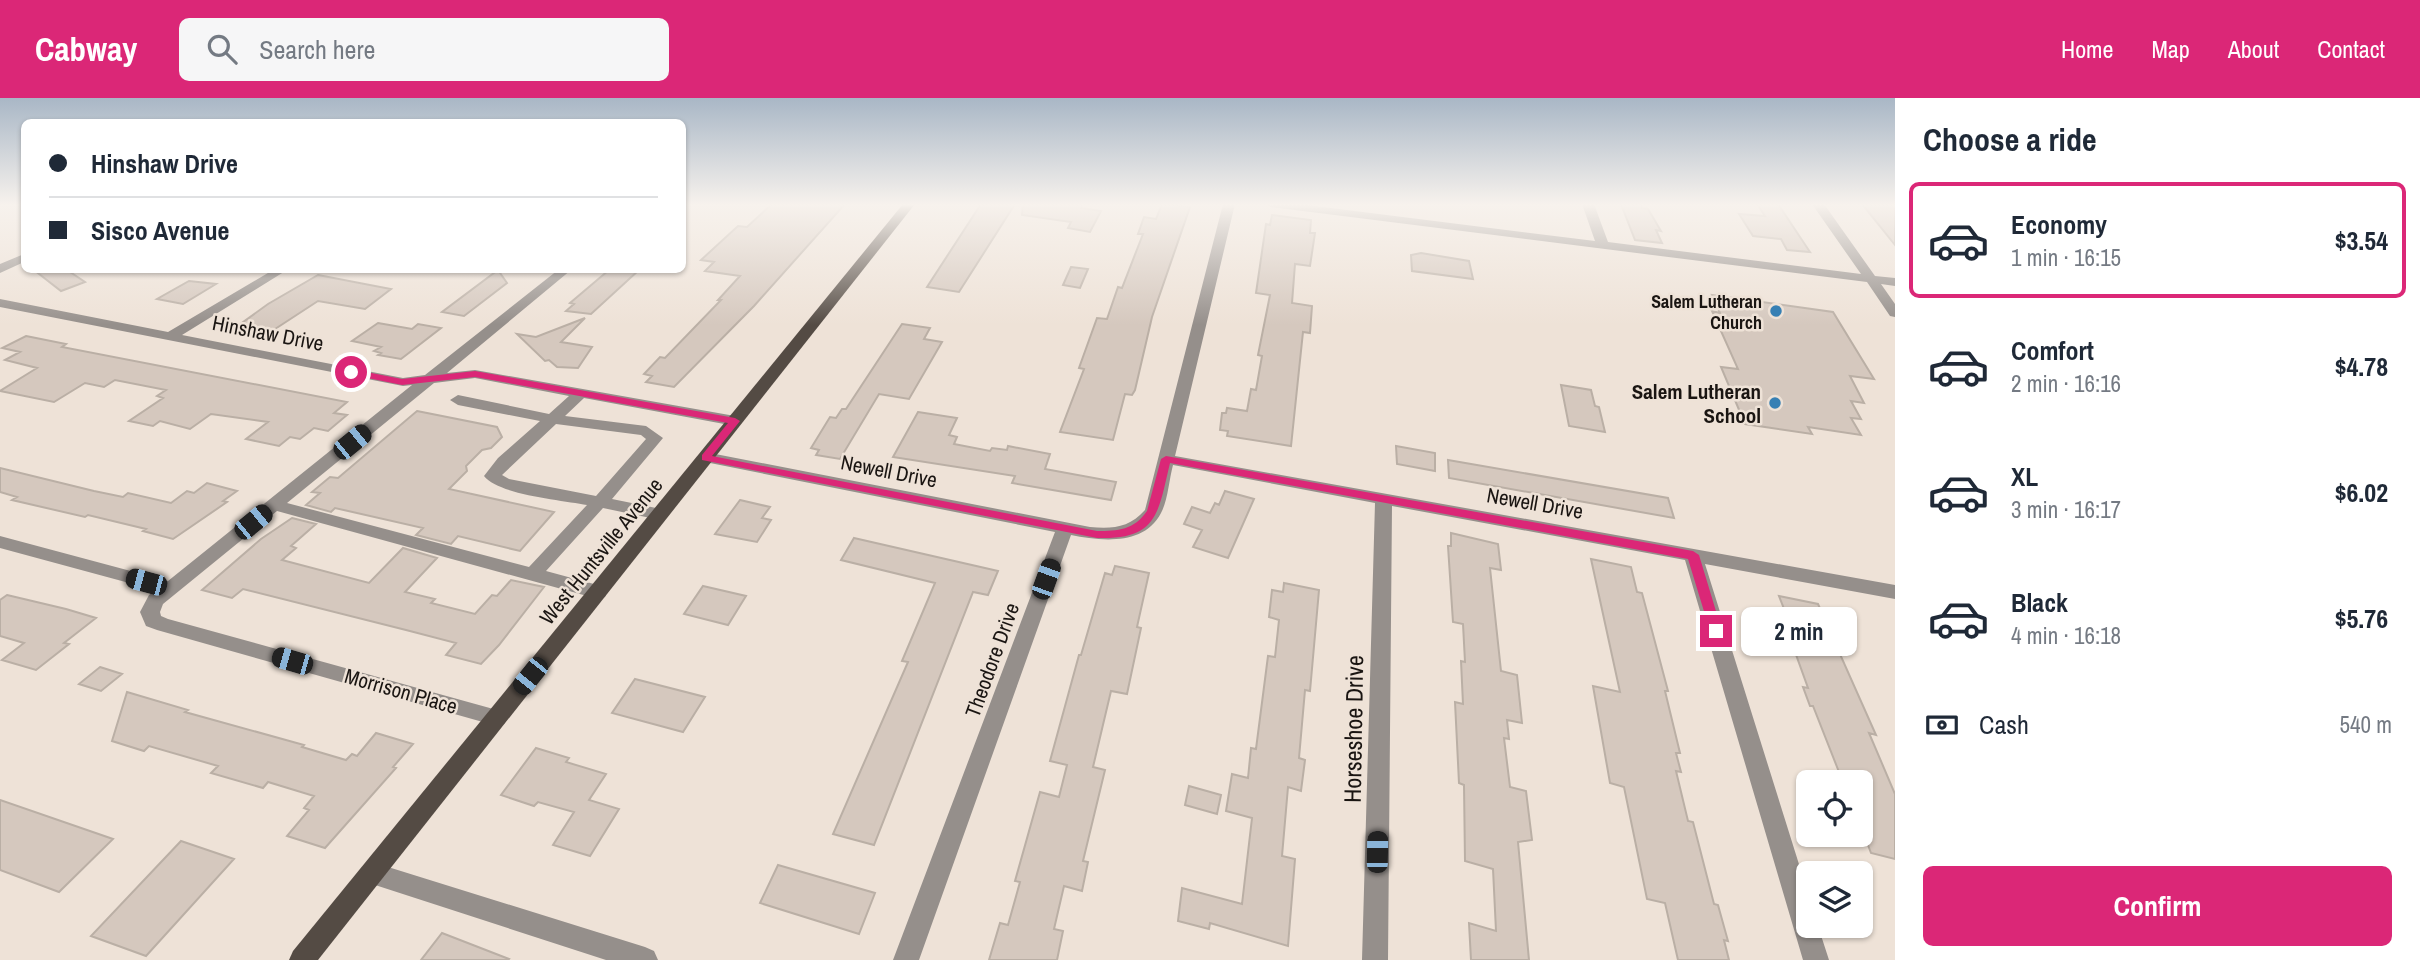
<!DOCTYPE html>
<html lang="en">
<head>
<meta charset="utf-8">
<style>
  body { margin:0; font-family:"Archivo Narrow",sans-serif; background:#f6f6f7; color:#1f2937; height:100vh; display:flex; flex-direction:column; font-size:26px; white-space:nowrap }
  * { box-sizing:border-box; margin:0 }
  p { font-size:23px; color:#747a83 }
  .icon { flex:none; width:38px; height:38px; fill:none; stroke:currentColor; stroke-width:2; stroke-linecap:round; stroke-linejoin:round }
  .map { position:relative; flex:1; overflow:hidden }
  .sheet { display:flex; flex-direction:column; background:#fff; width:525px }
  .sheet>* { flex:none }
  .banner { position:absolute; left:21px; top:21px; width:665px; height:154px; border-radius:10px; box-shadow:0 2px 5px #0004; display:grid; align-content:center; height:154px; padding:0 28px; background:#fff }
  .tools { position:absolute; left:1796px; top:672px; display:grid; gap:14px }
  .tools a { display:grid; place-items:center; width:77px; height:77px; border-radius:10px; background:#fff; box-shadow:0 2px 5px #0004; font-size:35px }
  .end { position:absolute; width:32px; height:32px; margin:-16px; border:9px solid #db2777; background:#fff; box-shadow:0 0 0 4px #fff }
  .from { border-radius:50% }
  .bubble { position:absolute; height:49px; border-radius:10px; background:#fff; box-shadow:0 2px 5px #0004; font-size:23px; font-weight:700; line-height:49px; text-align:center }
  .car { position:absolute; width:21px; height:42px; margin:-21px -10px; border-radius:9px; box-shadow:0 0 5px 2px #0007; background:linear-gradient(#222 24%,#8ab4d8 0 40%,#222 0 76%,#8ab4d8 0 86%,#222 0) }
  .banner b { display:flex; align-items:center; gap:24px; height:66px; font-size:26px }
  .banner b+b { border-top:2px solid #e0e1e3 }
  .banner i { width:18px; height:18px; background:#1f2937 }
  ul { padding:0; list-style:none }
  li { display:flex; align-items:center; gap:21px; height:116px; margin:0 14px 10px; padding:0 14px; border:4px solid transparent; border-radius:10px }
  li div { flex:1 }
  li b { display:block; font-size:26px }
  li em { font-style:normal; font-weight:700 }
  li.on { border-color:#db2777 }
  li>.icon { width:63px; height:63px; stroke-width:1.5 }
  h2 { padding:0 28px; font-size:32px; line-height:84px }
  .pay { display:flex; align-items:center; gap:18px; height:77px; padding:0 28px; font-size:26px }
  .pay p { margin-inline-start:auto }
  .cta { display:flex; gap:14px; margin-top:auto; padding:14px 28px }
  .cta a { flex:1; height:80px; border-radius:10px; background:#db2777; color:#fff; font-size:28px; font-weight:700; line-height:80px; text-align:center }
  header { display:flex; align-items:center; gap:42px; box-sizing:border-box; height:98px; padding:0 35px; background:#db2777; color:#fff }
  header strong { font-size:33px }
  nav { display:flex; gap:38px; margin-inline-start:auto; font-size:24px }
  .search { width:490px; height:63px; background:#f6f6f7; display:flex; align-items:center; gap:18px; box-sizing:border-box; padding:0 24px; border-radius:10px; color:#747a83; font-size:26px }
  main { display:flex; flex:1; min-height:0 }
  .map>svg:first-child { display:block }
</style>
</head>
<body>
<header>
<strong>Cabway</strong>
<div class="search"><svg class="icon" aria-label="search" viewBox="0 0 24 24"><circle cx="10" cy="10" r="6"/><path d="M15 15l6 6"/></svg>Search here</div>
<nav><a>Home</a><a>Map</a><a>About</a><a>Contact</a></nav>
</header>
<main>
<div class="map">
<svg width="1895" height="862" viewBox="0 0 1895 862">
  <rect width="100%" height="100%" fill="#eee2d7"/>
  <path fill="#d5c8be" stroke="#baafa5" stroke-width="2" d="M772,106H845L754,208L674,289L646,284L652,278L644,276L660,259L665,260L721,202H718L740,178L705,173L714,164L701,162L738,128L747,129Z
    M981,106H1015L959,194L927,189Z
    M1023,106H1084L1081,110L1101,113L1090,134L1068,130L1071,124L1022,117Z
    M1162,106L1190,109L1152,219L1135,292L1132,297L1125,296L1113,342L1060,334L1084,271L1079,270L1097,220L1107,221L1118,189L1122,190L1143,136H1138L1144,119L1156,121Z
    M1621,106H1640L1642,110L1648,111L1661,133L1656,132L1662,145L1635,142Z
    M1757,106H1778L1810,154L1787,152L1781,141L1753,138L1739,116L1765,118Z
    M1862,106L1895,107V147Z
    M1272,117L1311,122L1310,135H1315L1310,168L1295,166L1292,205L1312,208L1310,235L1303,234L1291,348L1227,338L1228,333L1220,332L1222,315H1226L1227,310L1247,313L1251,291L1256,292L1262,258L1258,257L1270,197L1256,195L1266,126L1270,127Z
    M1421,155L1469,163L1473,181L1412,173L1411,157Z
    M1071,169L1088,171L1080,190L1063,187Z
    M34,172H67L85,184L61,193Z
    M498,172L507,185L464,218L442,214Z
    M609,172H639L591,216L566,213L574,206L570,205Z
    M318,177L391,191L365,211L318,203L272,233L239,227L268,206Z
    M189,183L216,186L183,206L157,201Z
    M1712,197L1833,214L1874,281L1850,278L1864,305L1851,303L1861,321L1851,320L1861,337L1808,329L1812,336L1745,326L1721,269L1738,271L1712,213L1720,215Z
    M585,220L561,244L592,249L578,270L557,269L549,262L545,263L517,236L536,239Z
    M378,225L412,231L418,226L441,230L401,261L378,257L381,255L374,253L381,249L352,243Z
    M902,226L930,230L924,241L942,244L909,301L879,296L840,361L816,357L819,352L811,350L830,319L836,320L842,311H846Z
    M26,238L66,246L62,249L347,304L334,315L347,317L328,333L314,330L300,341L290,339L279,348L246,341L268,324L211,316L190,331L160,323L153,328L129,323L163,300L157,298L166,292L115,282L104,289L85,285L54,304L0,293L37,270L5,262L20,254L2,250Z
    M1561,287L1591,292L1595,308L1599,309L1605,334L1569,328Z
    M417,313L497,329L502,339L491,350L482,352L466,368L467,373L449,391L554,414L520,453L458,438L451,446L416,437L423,430L335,410L331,414L306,407L320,395L312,394L330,379L338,380Z
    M918,314L957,320L949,337L957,339L954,346L990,353L992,350L1007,352L1008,348L1050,356L1045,371L1116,384L1111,402L1012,385L1015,378L893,359Z
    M1396,348L1435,355V373L1397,366Z
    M1448,362L1668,400L1674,420L1449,380Z
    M0,370L94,393L123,399L128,395L171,405L187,393L194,395L207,385L237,393L223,403L227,404L173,441L143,433L146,431L88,417L85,419L12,402L17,399L0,394Z
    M1225,393L1254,401L1228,460L1193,449L1202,432L1184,426L1192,409L1210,415L1215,405L1219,407Z
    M740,402L770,409L762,420L771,422L757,444L715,436Z
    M292,420L316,426L291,448L296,450L282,462L369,485L403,450L437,460L405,494L435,501L431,505L475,516L492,497L497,498L511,482L544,489L499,547L481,566L446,557L456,545L406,532L243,491L232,500L202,492L261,441Z
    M1451,435L1498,446L1501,472L1490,470L1501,573L1517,577L1522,625L1507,622L1509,641L1504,640L1510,689L1526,693L1532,742L1518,744L1529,862H1471L1469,825L1496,833L1493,771L1465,763L1464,687L1459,685L1455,604L1463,606L1461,563L1465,564L1463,526L1453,524L1448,448H1451Z
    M854,440L998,473L988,497L973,494L874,747L833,736L908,564L902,563L935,485L841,462Z
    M1591,461L1631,469L1637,494L1642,495L1668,593H1665L1680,655H1676L1681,674L1676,673L1688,723L1693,724L1714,806L1718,807L1728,843L1724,842L1729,862H1678L1665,805L1647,801L1624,689L1610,685L1593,588L1620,594Z
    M1115,468L1149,475L1137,529L1141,530L1127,596L1111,593L1093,669L1105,672L1083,763L1088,764L1082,793L1064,788L1054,831L1063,833L1057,862H989L1000,825L1008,827L1020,784L1015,783L1040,694L1059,699L1067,667L1050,663L1079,557H1081L1105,475L1112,477Z
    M1284,485L1319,492L1310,593L1305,592L1299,660L1305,662L1301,693L1288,689L1282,758L1295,761L1288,848L1210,825L1209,831L1178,823L1182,790L1242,806L1252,720L1226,713L1232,676L1248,680L1251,650L1256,651L1268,558L1275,559L1279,522L1269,519L1272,492L1283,494Z
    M703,488L746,498L728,527L684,516Z
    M7,497L66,511L96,520L64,545L69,546L36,572L2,562L24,545L0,538V502Z
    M1779,498L1818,506L1826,524L1835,526L1844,547L1835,545L1876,637L1869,635L1895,696V761L1871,755L1860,726V684H1846L1842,675L1839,674L1813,608H1810L1803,589L1808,590L1781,515L1786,516Z
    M100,569L122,576L101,593L79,586Z
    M635,581L705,599L683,634L612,615Z
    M127,594L188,612L185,614L304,647L302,649L346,662L352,656L357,658L376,635L413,646L393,669L396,670L325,750L287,738L309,712L304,710L314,698L268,684L263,690L211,675L218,668L149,648L144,653L112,643Z
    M536,650L569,660L566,664L606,676L589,702L619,711L590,758L553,747L574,714L538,704L534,708L501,697Z
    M1189,688L1221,697L1217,716L1185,707Z
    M0,702L113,741L59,794L0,772Z
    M181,743L234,761L146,858L91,838Z
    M778,767L875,795L859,836L760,805Z
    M442,835L509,861L508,862H421Z"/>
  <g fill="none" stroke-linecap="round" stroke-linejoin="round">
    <path fill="#958f8b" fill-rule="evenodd" d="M1223,106H1235L1175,358L1895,487V501L1705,466L1808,795V828H1818L1829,862H1803L1685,462L1392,408L1388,862H1362L1375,405L1173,367C1169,382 1168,402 1161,415C1144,448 1101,443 1071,437L919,862H893L1055,434L705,364L697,359L705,354L1090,429C1112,431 1129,430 1145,412Z
      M1265,106H1299L1595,143L1582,106H1594L1608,144L1861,176L1812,106H1824L1875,178L1895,180V188L1881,186L1895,206V219L1890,218L1867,184L1271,109Z
      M24,156V164L0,175V166Z
      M273,172H287L182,237L403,280L425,277L558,172H571L447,275L475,272L735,318L743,323L735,328L584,300L565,318L646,328L663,340L612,401L666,412L669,416L666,420L660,422L603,410L546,473L605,489L607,494L605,499L598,501L277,413L163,506L160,514L161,518L168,521L497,612L504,614L508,620L504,626L497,628L157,532L146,528L140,514L149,497L155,492L0,450V438L168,483L412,287L403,288L0,209V201L168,234ZM475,280L569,298L549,316L458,297L450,302L458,307L540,323L498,360L484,378C499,397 562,402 587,407L529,469L287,405L434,285ZM556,326L641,337L646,341L596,398L509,381L502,377Z
      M372,764L645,849L654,853L658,862H606L372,786L364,783L360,775L364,767Z"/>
    <path fill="#544b44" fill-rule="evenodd" d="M903,106H915L318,862H289L293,853Z"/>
  </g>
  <linearGradient id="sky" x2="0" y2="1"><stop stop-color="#a9b7c6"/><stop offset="0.47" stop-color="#f7f2ed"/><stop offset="1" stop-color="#f7f2ed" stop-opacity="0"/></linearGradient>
  <rect width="1895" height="227" fill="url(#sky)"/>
  <path fill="#db2777" d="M351,271L402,281L475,273L735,320L740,323L712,358L1097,433C1118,433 1134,432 1147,413L1161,361L1166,358L1693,453L1699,457L1722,533L1716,538L1710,533L1688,461L1170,365C1158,415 1158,442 1097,440L702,362V357L728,325L475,279L402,287L348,276L347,274Z"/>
  <g fill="#3780b4" stroke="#eee2d7" stroke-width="2.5">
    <circle cx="1776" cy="213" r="7"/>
    <circle cx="1775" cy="305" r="7"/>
  </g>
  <g text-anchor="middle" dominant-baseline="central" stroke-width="5" stroke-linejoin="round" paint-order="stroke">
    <g font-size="18" font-weight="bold" fill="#1a1512" stroke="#eee2d7" text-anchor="end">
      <text x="1762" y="203">Salem Lutheran<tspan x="1762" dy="21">Church</tspan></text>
    </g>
    <g font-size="21" fill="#1a1512" stroke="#eee2d7">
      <text transform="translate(268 235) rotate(11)">Hinshaw Drive</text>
      <text transform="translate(889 373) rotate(11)">Newell Drive</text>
      <text transform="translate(1535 405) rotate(10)">Newell Drive</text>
      <text transform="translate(601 453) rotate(-51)">West Huntsville Avenue</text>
      <text transform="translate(992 562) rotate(-70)">Theodore Drive</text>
      <text transform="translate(401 593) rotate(16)">Morrison Place</text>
    </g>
    <g font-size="21" font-weight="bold" fill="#1a1512" stroke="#eee2d7" text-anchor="end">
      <text x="1761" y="293">Salem Lutheran<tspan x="1761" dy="24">School</tspan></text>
    </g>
    <g font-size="24" fill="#1a1512" stroke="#eee2d7">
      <text transform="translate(1353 631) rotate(-89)">Horseshoe Drive</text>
    </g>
  </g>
</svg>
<div class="tools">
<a><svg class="icon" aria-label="locate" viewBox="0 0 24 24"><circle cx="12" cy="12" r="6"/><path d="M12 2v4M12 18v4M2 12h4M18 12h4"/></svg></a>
<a><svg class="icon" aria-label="layers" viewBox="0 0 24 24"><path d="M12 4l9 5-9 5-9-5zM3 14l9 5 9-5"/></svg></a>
</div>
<i class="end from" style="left:351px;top:274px"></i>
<i class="end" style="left:1716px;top:533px"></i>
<div class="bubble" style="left:1741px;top:509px;width:116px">2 min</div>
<i class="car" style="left:352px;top:344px;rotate:51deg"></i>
<i class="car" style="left:253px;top:424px;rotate:51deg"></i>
<i class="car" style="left:1046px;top:481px;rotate:20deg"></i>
<i class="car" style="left:146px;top:484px;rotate:285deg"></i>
<i class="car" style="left:292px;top:563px;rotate:286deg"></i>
<i class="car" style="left:530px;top:578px;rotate:219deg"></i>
<i class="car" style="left:1377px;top:754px;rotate:1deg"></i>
<div class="banner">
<b><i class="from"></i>Hinshaw Drive</b>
<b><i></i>Sisco Avenue</b>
</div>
</div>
<section class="sheet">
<h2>Choose a ride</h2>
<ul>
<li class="on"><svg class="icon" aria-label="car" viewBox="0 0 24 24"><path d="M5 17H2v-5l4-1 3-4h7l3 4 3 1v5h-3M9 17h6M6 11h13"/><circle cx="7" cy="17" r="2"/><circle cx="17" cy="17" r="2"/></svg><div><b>Economy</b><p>1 min · 16:15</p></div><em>$3.54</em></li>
<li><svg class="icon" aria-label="car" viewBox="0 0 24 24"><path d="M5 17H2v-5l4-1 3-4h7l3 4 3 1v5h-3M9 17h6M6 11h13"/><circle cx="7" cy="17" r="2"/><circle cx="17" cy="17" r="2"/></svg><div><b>Comfort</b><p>2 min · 16:16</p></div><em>$4.78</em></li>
<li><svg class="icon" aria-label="car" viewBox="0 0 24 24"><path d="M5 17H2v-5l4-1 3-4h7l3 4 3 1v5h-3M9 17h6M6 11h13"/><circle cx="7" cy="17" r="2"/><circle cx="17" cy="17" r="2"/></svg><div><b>XL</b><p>3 min · 16:17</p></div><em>$6.02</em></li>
<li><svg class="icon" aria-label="car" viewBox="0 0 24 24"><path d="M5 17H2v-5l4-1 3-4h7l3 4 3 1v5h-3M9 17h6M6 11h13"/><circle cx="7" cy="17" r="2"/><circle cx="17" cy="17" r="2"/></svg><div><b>Black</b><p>4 min · 16:18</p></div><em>$5.76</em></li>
</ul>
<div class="pay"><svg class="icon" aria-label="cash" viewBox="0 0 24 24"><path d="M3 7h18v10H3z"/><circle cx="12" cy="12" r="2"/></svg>Cash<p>540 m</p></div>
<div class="cta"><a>Confirm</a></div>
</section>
</main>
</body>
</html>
